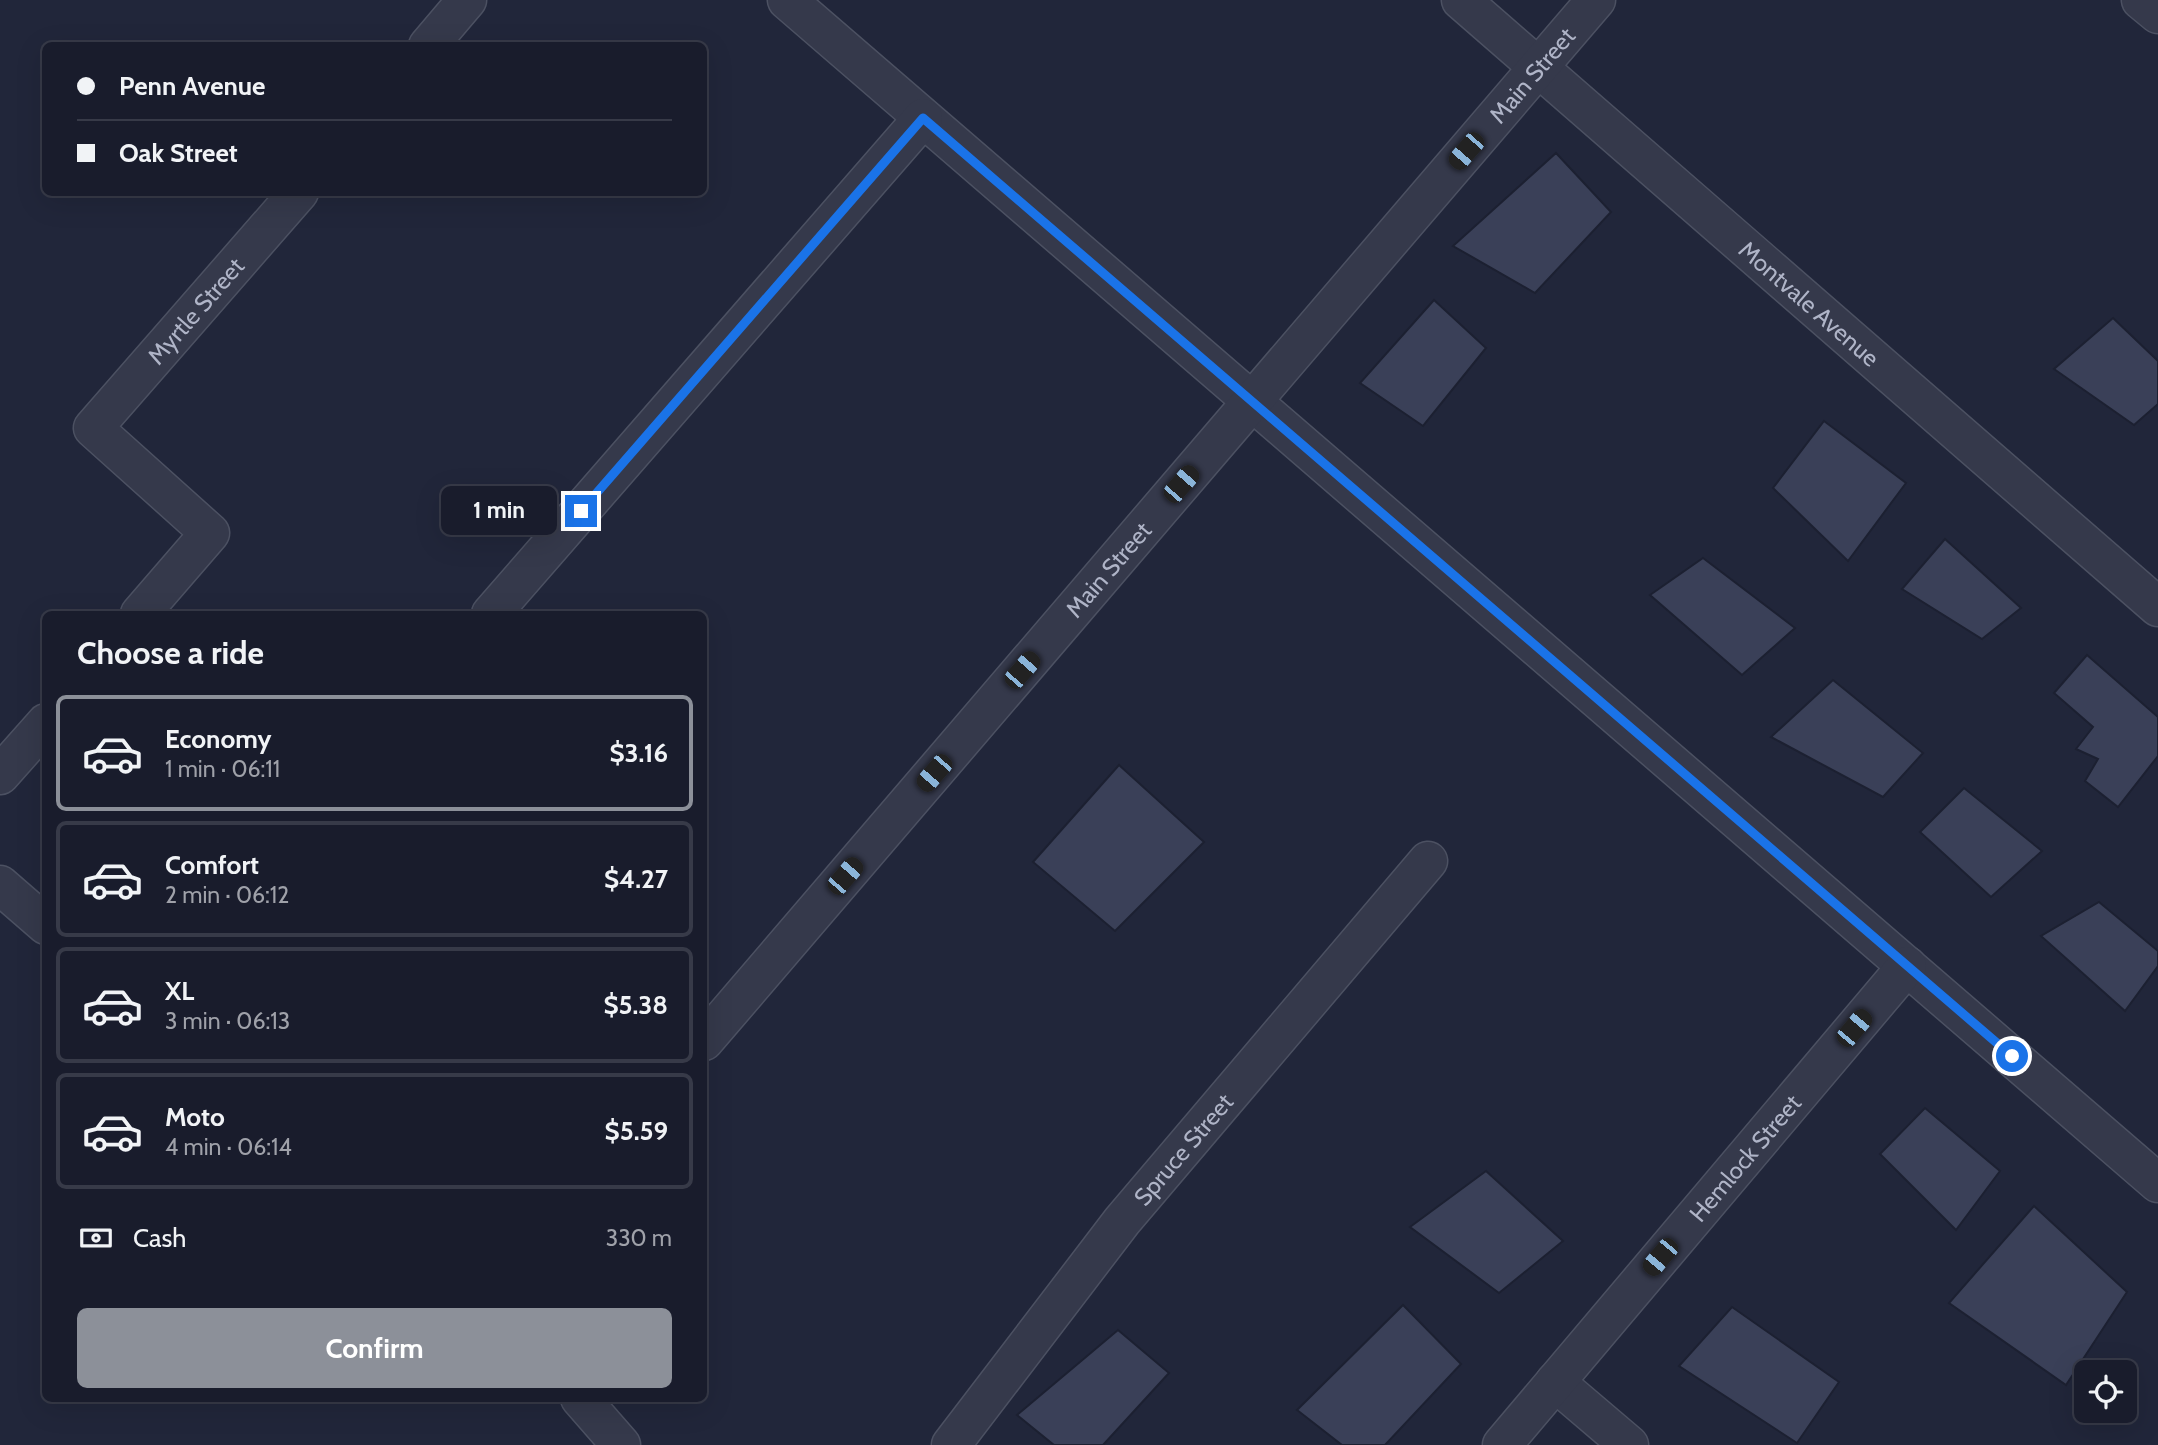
<!DOCTYPE html>
<html lang="en">
<head>
<meta charset="utf-8">
<style>
  body { margin:0; font-family:Cabin,sans-serif; background:#222534; color:#f1f3f6; height:100vh; display:flex; flex-direction:column; font-size:26px; white-space:nowrap }
  * { box-sizing:border-box; margin:0 }
  p { font-size:23px; color:#9fa1a9 }
  .icon { flex:none; width:38px; height:38px; fill:none; stroke:currentColor; stroke-width:2; stroke-linecap:round; stroke-linejoin:round }
  .map { position:relative; flex:1; overflow:hidden }
  .details { position:absolute; left:42px; top:611px; width:665px; height:791px; display:flex; flex-direction:column; background:#191c2c; border-radius:10px; box-shadow:0 7px 28px #0002,0 0 0 2px #373a48 }
  .details>* { flex:none }
  .hud { position:absolute; left:42px; top:42px; width:665px; height:154px; border-radius:10px; box-shadow:0 7px 28px #0002,0 0 0 2px #373a48; display:grid; align-content:center; height:154px; padding:0 35px; background:#191c2c }
  .buttons { position:absolute; left:2074px; top:1360px; display:grid; gap:14px }
  .buttons a { display:grid; place-items:center; width:63px; height:63px; border-radius:10px; background:#191c2c; box-shadow:0 7px 28px #0002,0 0 0 2px #373a48; font-size:35px }
  .end { position:absolute; width:32px; height:32px; margin:-16px; border:9px solid #1a73e8; background:#fff; box-shadow:0 0 0 4px #fff }
  .from { border-radius:50% }
  .bubble { position:absolute; height:49px; border-radius:10px; background:#191c2c; box-shadow:0 7px 28px #0002,0 0 0 2px #373a48; font-size:23px; font-weight:700; line-height:49px; text-align:center }
  .car { position:absolute; width:21px; height:42px; margin:-21px -10px; border-radius:9px; box-shadow:0 0 5px 2px #0007; background:linear-gradient(#222 24%,#8ab4d8 0 40%,#222 0 76%,#8ab4d8 0 86%,#222 0) }
  .hud b { display:flex; align-items:center; gap:24px; height:66px; font-size:26px }
  .hud b+b { border-top:2px solid #373a48 }
  .hud i { width:18px; height:18px; background:#f1f3f6 }
  ul { padding:0; list-style:none }
  li { display:flex; align-items:center; gap:21px; height:116px; margin:0 14px 10px; padding:0 21px; border:4px solid #373a48; border-radius:10px }
  li div { flex:1 }
  li b { display:block; font-size:26px }
  li em { font-style:normal; font-weight:700 }
  li.current { border-color:#8c9099 }
  li>.icon { width:63px; height:63px; stroke-width:1.5 }
  h2 { padding:0 35px; font-size:32px; line-height:84px }
  .pay { display:flex; align-items:center; gap:18px; height:77px; padding:0 35px; font-size:26px }
  .pay p { margin-inline-start:auto }
  .button { display:flex; gap:14px; margin-top:auto; padding:14px 35px }
  .button a { flex:1; height:80px; border-radius:10px; background:#8c9099; color:#fff; font-size:28px; font-weight:700; line-height:80px; text-align:center }
  .map>svg:first-child { display:block }
</style>
</head>
<body>
<div class="map">
<svg width="2158" height="1445" viewBox="0 0 2158 1445">
  <rect width="100%" height="100%" fill="#21263a"/>
  <path fill="#3a4058" stroke="#1c2031" stroke-width="2" d="M1556,153L1611,212L1535,293L1453,246Z
    M1434,300L1486,348L1423,426L1360,383Z
    M2113,318L2158,361V404L2134,425L2054,369Z
    M1824,421L1906,483L1848,561L1773,488Z
    M1945,539L2021,608L1982,639L1902,589Z
    M1703,558L1795,628L1742,675L1650,595Z
    M2087,655L2158,717V756L2118,807L2085,781L2098,759L2076,749L2093,727L2054,693Z
    M1833,680L1923,753L1883,797L1771,737Z
    M1119,765L1204,842L1115,931L1033,862Z
    M1964,788L2042,851L1991,897L1920,832Z
    M2099,902L2158,951V966L2125,1011L2041,936Z
    M1925,1108L2000,1171L1956,1230L1880,1154Z
    M1486,1171L1563,1241L1499,1293L1410,1227Z
    M2034,1206L2127,1292L2066,1385L1949,1303Z
    M1403,1305L1461,1364L1385,1445H1342L1297,1410Z
    M1732,1307L1839,1382L1797,1443L1679,1366Z
    M1118,1330L1169,1373L1103,1445H1054L1017,1415Z"/>
  <g fill="none" stroke-linecap="round" stroke-linejoin="round">
    <defs>
      <g id="street">
        <path d="M787,0L2158,1183"/>
        <path id="s1" d="M1461,0L2158,607"/>
        <path d="M2141,0L2158,14"/>
        <path d="M428,46L467,0"/>
        <path id="s2" d="M140,614L210,533L93,428L299,192"/>
        <path d="M491,614L923,118"/>
        <path d="M0,775L46,723"/>
        <path d="M0,885L46,925"/>
        <path id="s3" d="M704,1041L1596,0"/>
        <path d="M1555,1382L1629,1445"/>
        <path d="M580,1398L621,1445"/>
        <path id="s4" d="M951,1445L1122,1221L1428,861"/>
        <path id="s5" d="M1502,1445L1907,966"/>
      </g>
    </defs>
    <use href="#street" stroke="#4c5162" stroke-width="41"/>
    <use href="#street" stroke="#35394b" stroke-width="38"/>
  </g>
  <g fill="none" stroke-linecap="round" stroke-linejoin="round">
    <path stroke="#1a73e8" stroke-width="9" d="M581,511L923,118L2012,1056"/>
  </g>
  <g text-anchor="middle" dominant-baseline="central" stroke-width="7" stroke-linejoin="round" paint-order="stroke">
    <g font-size="24" fill="#afb4c7" stroke="#1a1e2f">
      <text stroke="none"><textPath href="#s3" startOffset="1272">Main Street</textPath></text>
      <text stroke="none"><textPath href="#s1" startOffset="462">Montvale Avenue</textPath></text>
      <text stroke="none"><textPath href="#s2" startOffset="420">Myrtle Street</textPath></text>
      <text stroke="none"><textPath href="#s3" startOffset="621">Main Street</textPath></text>
      <text stroke="none"><textPath href="#s4" startOffset="376">Spruce Street</textPath></text>
      <text stroke="none"><textPath href="#s5" startOffset="376">Hemlock Street</textPath></text>
    </g>
  </g>
</svg>
<div class="buttons">
<a><svg class="icon" aria-label="locate" viewBox="0 0 24 24"><circle cx="12" cy="12" r="6"/><path d="M12 2v4M12 18v4M2 12h4M18 12h4"/></svg></a>
</div>
<i class="end from" style="left:2012px;top:1056px"></i>
<i class="end" style="left:581px;top:511px"></i>
<div class="bubble" style="left:441px;top:486px;width:116px">1 min</div>
<i class="car" style="left:1466px;top:151px;rotate:221deg"></i>
<i class="car" style="left:1181px;top:484px;rotate:41deg"></i>
<i class="car" style="left:1022px;top:670px;rotate:41deg"></i>
<i class="car" style="left:934px;top:773px;rotate:221deg"></i>
<i class="car" style="left:845px;top:876px;rotate:41deg"></i>
<i class="car" style="left:1854px;top:1028px;rotate:40deg"></i>
<i class="car" style="left:1660px;top:1257px;rotate:220deg"></i>
<div class="hud">
<b><i class="from"></i>Penn Avenue</b>
<b><i></i>Oak Street</b>
</div>
<section class="details">
<h2>Choose a ride</h2>
<ul>
<li class="current"><svg class="icon" aria-label="car" viewBox="0 0 24 24"><path d="M5 17H2v-5l4-1 3-4h7l3 4 3 1v5h-3M9 17h6M6 11h13"/><circle cx="7" cy="17" r="2"/><circle cx="17" cy="17" r="2"/></svg><div><b>Economy</b><p>1 min · 06:11</p></div><em>$3.16</em></li>
<li><svg class="icon" aria-label="car" viewBox="0 0 24 24"><path d="M5 17H2v-5l4-1 3-4h7l3 4 3 1v5h-3M9 17h6M6 11h13"/><circle cx="7" cy="17" r="2"/><circle cx="17" cy="17" r="2"/></svg><div><b>Comfort</b><p>2 min · 06:12</p></div><em>$4.27</em></li>
<li><svg class="icon" aria-label="car" viewBox="0 0 24 24"><path d="M5 17H2v-5l4-1 3-4h7l3 4 3 1v5h-3M9 17h6M6 11h13"/><circle cx="7" cy="17" r="2"/><circle cx="17" cy="17" r="2"/></svg><div><b>XL</b><p>3 min · 06:13</p></div><em>$5.38</em></li>
<li><svg class="icon" aria-label="car" viewBox="0 0 24 24"><path d="M5 17H2v-5l4-1 3-4h7l3 4 3 1v5h-3M9 17h6M6 11h13"/><circle cx="7" cy="17" r="2"/><circle cx="17" cy="17" r="2"/></svg><div><b>Moto</b><p>4 min · 06:14</p></div><em>$5.59</em></li>
</ul>
<div class="pay"><svg class="icon" aria-label="cash" viewBox="0 0 24 24"><path d="M3 7h18v10H3z"/><circle cx="12" cy="12" r="2"/></svg>Cash<p>330 m</p></div>
<div class="button"><a>Confirm</a></div>
</section>
</div>
</body>
</html>
